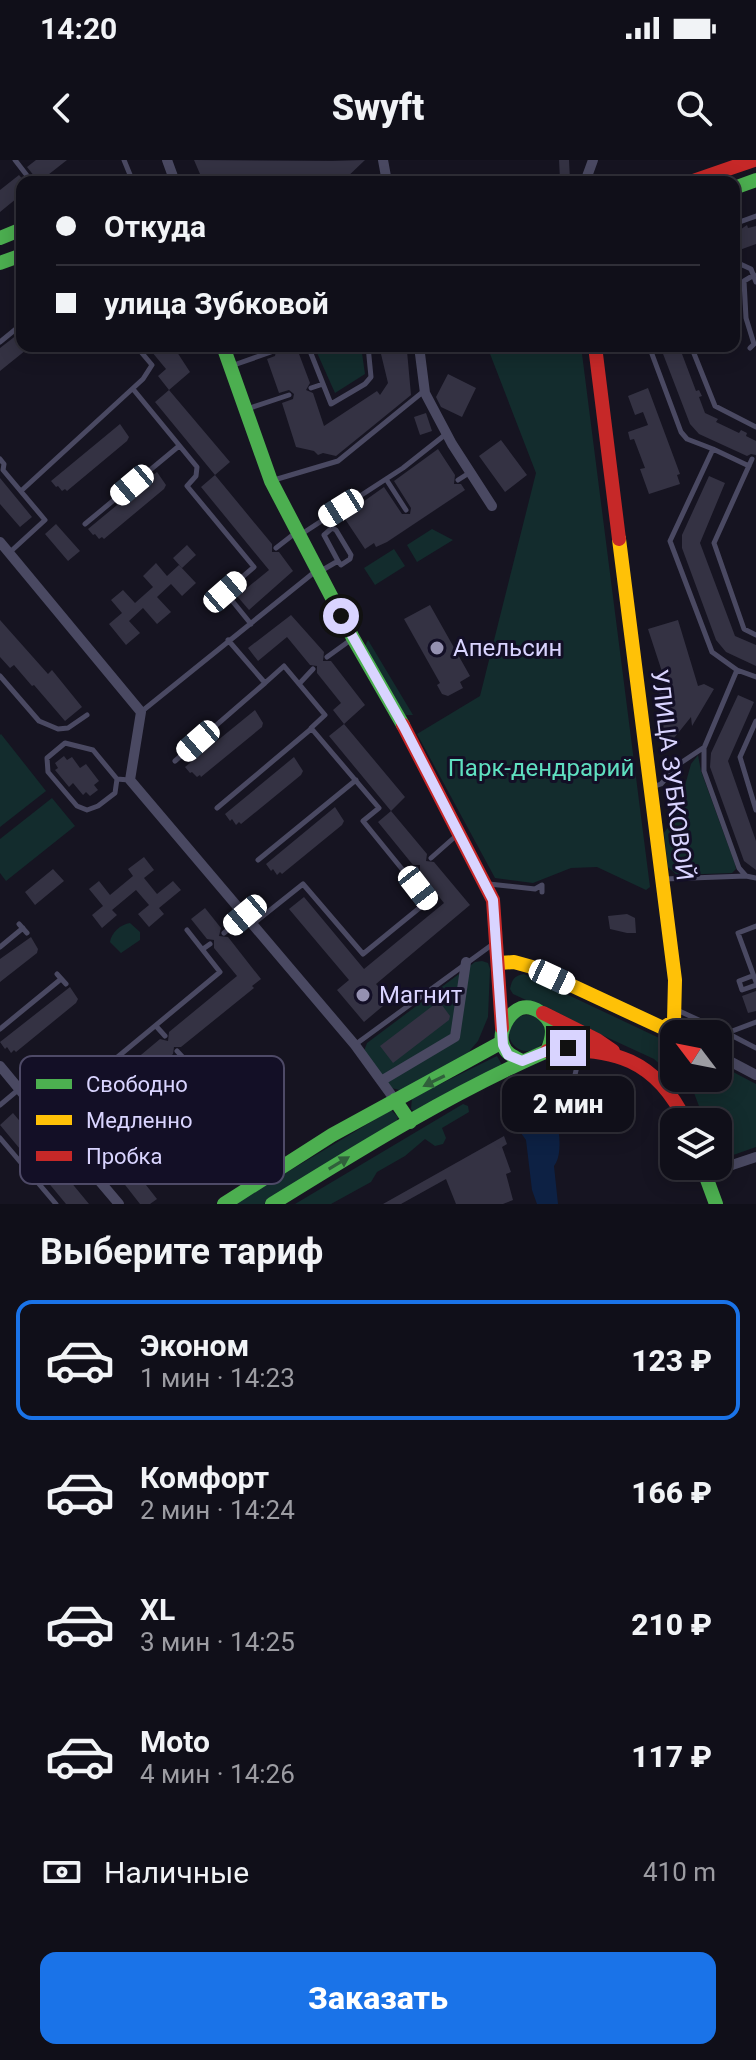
<!DOCTYPE html>
<html lang="ru">
<head>
<meta charset="utf-8">
<style>
  body { margin:0; font-family:Roboto,sans-serif; background:#191822; color:#f1f3f6; height:100vh; display:flex; flex-direction:column; font-size:30px; white-space:nowrap }
  * { box-sizing:border-box; margin:0 }
  p { font-size:26px; color:#9c9ca2 }
  .icon { flex:none; width:44px; height:44px; fill:none; stroke:currentColor; stroke-width:2; stroke-linecap:round; stroke-linejoin:round }
  .map { position:relative; height:1044px; overflow:hidden }
  .drawer { display:flex; flex-direction:column; background:#100f19; flex:1 }
  .drawer>* { flex:none }
  .top-card { position:absolute; left:16px; top:16px; width:724px; height:176px; border-radius:16px; box-shadow:0 4px 20px #0003,0 0 0 2px #302f38; display:grid; align-content:center; height:176px; padding:0 40px; background:#100f19 }
  .needle { width:52px; rotate:302deg }
  .tools { position:absolute; left:660px; top:860px; display:grid; gap:16px }
  .tools a { display:grid; place-items:center; width:72px; height:72px; border-radius:16px; background:#100f19; box-shadow:0 4px 20px #0003,0 0 0 2px #302f38; font-size:40px }
  .end { position:absolute; width:36px; height:36px; margin:-18px; border:10px solid #d9d4ff; background:#111; box-shadow:0 0 0 4px #111 }
  .from { border-radius:50% }
  .bubble { position:absolute; height:56px; border-radius:16px; background:#100f19; box-shadow:0 4px 20px #0003,0 0 0 2px #302f38; font-size:26px; font-weight:800; line-height:56px; text-align:center }
  .car { position:absolute; width:24px; height:48px; margin:-24px -12px; border-radius:10px; box-shadow:0 0 6px 2px #0007; background:linear-gradient(#fff 24%,#345 0 40%,#fff 0 76%,#345 0 86%,#fff 0) }
  .top-card b { display:flex; align-items:center; gap:28px; height:76px; font-size:30px }
  .top-card b+b { border-top:2px solid #302f38 }
  .top-card i { width:20px; height:20px; background:#f1f3f6 }
  ul { padding:0; list-style:none }
  li { display:flex; align-items:center; gap:24px; height:120px; margin:0 16px 12px; padding:0 24px; border:4px solid transparent; border-radius:16px }
  li div { flex:1 }
  li b { display:block; font-size:30px }
  li em { font-style:normal; font-weight:800 }
  li.selected { border-color:#1a73e8 }
  li>.icon { width:72px; height:72px; stroke-width:1.5 }
  h2 { padding:0 40px; font-size:36px; line-height:96px }
  .pay { display:flex; align-items:center; gap:20px; height:88px; padding:0 40px; font-size:30px }
  .pay p { margin-inline-start:auto }
  .button { display:flex; gap:16px; margin-top:auto; padding:16px 40px }
  .button a { flex:1; height:92px; border-radius:16px; background:#1a73e8; color:#fff; font-size:32px; font-weight:800; line-height:92px; text-align:center }
  .status { display:flex; justify-content:space-between; align-items:center; height:56px; padding:0 40px; background:#100f19; direction:ltr }
  .status svg { height:22px; fill:currentColor }
  header { display:flex; justify-content:space-between; align-items:center; height:104px; padding:0 40px; background:#100f19; font-size:36px; font-weight:800 }
  .map>svg:first-child { display:block }
</style>
</head>
<body>
<div class="status"><b>14:20</b><svg viewBox="0 0 49 12"><path d="M0 12V9h3v3zM5 12V6h3v6zM10 12V3h3v9zM15 12V0h3v12zM26 1h20v11H26zM47 4h2v5h-2z"/></svg></div>
<header><svg class="icon" aria-label="back" viewBox="0 0 24 24"><path d="M15 5l-7 7 7 7"/></svg>Swyft<svg class="icon" aria-label="search" viewBox="0 0 24 24"><circle cx="10" cy="10" r="6"/><path d="M15 15l6 6"/></svg></header>
<div class="map">
<svg width="756" height="1044" viewBox="0 0 756 1044">
  <rect width="100%" height="100%" fill="#161421"/>
  <path fill="#132c2d" d="M314,186H361L365,214L335,233Z
    M487,186H581L650,727L646,730L597,707L571,708L533,723L495,718L417,574L480,536L536,313Z
    M432,369L453,380L417,402L407,385Z
    M394,389L405,406L375,425L364,408Z
    M368,480L413,555H404L364,488Z
    M1,574L46,631L0,667V575Z
    M698,595L701,611L735,704L736,709L732,713L677,715L668,707L664,673L677,654L691,604Z
    M52,638L75,666L6,721L0,713V679Z
    M130,763L140,772V780L121,793L110,782C111,773 121,764 130,763Z
    M482,801L488,803L490,809L488,857L478,881L460,902L404,931L391,928L364,891L367,883L475,802Z
    M524,814L674,885V917L654,899L513,834L510,829C512,819 514,816 524,814Z
    M509 873a18 18 0 1 1 36 0a18 18 0 1 1-36 0Z
    M497,896L502,905L415,952L411,949L412,938Z
    M718,904L756,924V987L719,1000L718,962H705L691,925L694,918H718Z
    M463,944L468,946L469,952L442,968L446,978L443,984L435,986L425,979L405,996L377,1012L371,1022L331,1044H295Z
    M391,950L398,957L396,963L264,1044H234Z"/>
  <path fill="#0d2144" d="M531,929H543C555,943 567,990 554,1006L558,1044H537L532,1030L526,980L516,966V954L523,937Z"/>
  <path fill="#343243" d="M36,0H67L39,22L27,7Z
    M194,0L332,1L365,0L342,22H307L200,14Z
    M559,0H569L570,20H560Z
    M19,15L25,22H22V34L0,52V30Z
    M747,65L748,68L756,66V84L734,92V74Z
    M22,171V186H31L0,211V188Z
    M147,186H168L169,191L177,192L190,212L169,230L158,216L166,209Z
    M262,186H296L310,223L306,230L313,233L324,266L377,231L380,235L388,223L381,194H384L383,186H404L405,191H407L411,235L336,296L323,293L318,295L314,291L296,287L282,243L293,239L294,234L289,230L279,233L267,199L275,196L276,191L273,187L263,189Z
    M660,186H679L696,231L699,230L702,236L699,237L705,253L718,259L716,262L739,273L741,270L747,273L746,276L756,281V295L751,294L747,296L699,274L690,264Z
    M448,214L476,228L462,257L441,247L436,237Z
    M648,228L680,314L677,315L680,324L649,334L640,309L645,308L634,279L630,280L628,272L648,265L643,252L635,255L628,236Z
    M169,230L230,302L215,315L155,242Z
    M426,253L432,271L420,275L414,257Z
    M120,264L129,277L127,281L67,331L65,329L62,331L58,326L56,327L51,321Z
    M501,280L527,315L505,332L479,296Z
    M438,289L455,315L454,324H461L465,330L387,382L376,387L374,383L365,389L343,356L384,327L402,354H410L411,348L394,321Z
    M157,312L166,325L164,329L104,379L102,377L99,379L95,374L93,375L88,369Z
    M215,315L272,384V392H279L293,411L249,450L237,436L269,410L201,327Z
    M709,316L725,323L700,383L735,476L756,485V506L726,492L716,480L682,388V375Z
    M0,318L32,357L20,367L0,344Z
    M56,364L80,391L68,401L45,374Z
    M187,385L196,395L182,408L173,398Z
    M156,403L167,416L179,405L196,423L182,436L171,424L157,437L171,452L157,464L143,448L129,461L140,473L126,485L109,464L122,453L111,440L123,430L135,443L153,427L143,416Z
    M430,445L470,516L460,522L463,528L448,536L442,534L437,525L440,523L404,459Z
    M291,455L324,492L323,501H331L365,545L344,564L333,550L341,543L317,513V506L310,505L287,477L258,501L248,488Z
    M0,460L48,514L52,510L82,547L65,561L34,525L32,526L14,505L10,508L0,497Z
    M678,460L698,526L704,524L714,529L692,566L691,557L666,588L659,528L667,527L648,469Z
    M738,535L754,542L728,601L756,681V710L744,701L710,607L711,593Z
    M255,550L263,563L262,567L201,617L200,615L197,617L192,612L190,613L185,607Z
    M344,564L405,637L391,651L329,576Z
    M64,596L67,600L72,597L80,608L86,604L99,621L94,625L98,630L90,636L86,632L83,635L73,623L69,627L55,610L58,608L55,603Z
    M294,597L303,611L301,615L241,664L239,662L236,665L232,659L230,661L225,654Z
    M335,647L344,661L342,665L282,714L280,712L277,715L273,709L271,711L266,704Z
    M391,651L427,694L426,701L434,702L470,745L376,824L390,840L364,862L337,830L349,820L289,749L304,737L364,809L444,743L420,713V705H413L378,662Z
    M144,697L154,710L144,718L157,734L173,721L181,730L159,748L164,754L149,767L138,754L149,745L136,730L112,750L117,755L102,768L92,755L103,746L89,729L99,721L110,735L133,716L128,709Z
    M53,709L64,721L35,745L25,732Z
    M205,748L221,768L219,776L228,777L261,819L252,826L254,828L181,887H174L173,894L75,976L62,961L160,879L168,881L169,872L237,816L214,788V780L207,779L191,759Z
    M627,754L635,758L636,773H627L610,769L608,756Z
    M31,777L38,789L37,793L0,822V799Z
    M70,827L78,839L76,843L16,892L14,890L11,893L7,887L5,889L0,882Z
    M756,831V851L748,853L742,836Z
    M439,841L450,856L449,860L393,903L380,886Z
    M13,953L49,996L47,1003L56,1004L89,1044H66L42,1015V1007H35L0,965Z
    M504,976L507,984L502,987L511,1012L506,1014L513,1040L503,1044H456L446,1019L401,1044H383Z
    M135,1011L157,1039L150,1044H140L122,1021Z"/>
  <g fill="none" stroke-linecap="round" stroke-linejoin="round">
    <path stroke="#4a4962" stroke-width="5" d="M15,0L32,22
      M124,0L133,22
      M734,64L756,56
      M734,105L738,103L751,109L756,122
      M0,182L22,164
      M308,186L331,244L365,224L371,217L368,186
      M649,186L681,272L687,279L713,289
      M691,186L715,246L756,267
      M173,188L175,186
      M750,188L754,184L746,158L744,121L754,115
      M231,206L271,192
      M311,228L323,224
      M133,229L197,307L196,316L187,326L254,407L225,432L251,464
      M247,249L289,235
      M0,299L4,304L3,310L45,360L9,393
      M752,299L714,383L744,469L756,475
      M386,319L406,350
      M274,320L338,301L424,231
      M458,320L469,313
      M21,331L143,219L152,205L136,186
      M85,364L179,286
      M300,375L403,308L446,274
      M276,388L294,374
      M319,412L338,401L324,375L332,368L336,370L351,395L350,399L341,405L338,401
      M228,480L265,523L284,506L325,555L311,568L379,648L363,661L428,741L363,794L303,724L254,763
      M327,497L352,479
      M737,510L712,492L670,381L713,289L749,306
      M0,516L39,561L58,569L68,568L87,555
      M756,517L737,510L704,588V611L739,708L746,716L756,718
      M299,524L313,509
      M141,552L317,410
      M756,561L740,597L756,650
      M175,601L265,523
      M117,619L115,633L98,646L87,650L77,646L48,612L47,598L65,583L93,590L117,619L129,620
      M652,627L661,624L679,604L703,588
      M217,648L311,569
      M431,698L457,675
      M258,700L356,620
      M408,715L416,709
      M664,719L746,716
      M489,724L535,729L542,725V732
      M19,764L27,773
      M756,766L738,773L756,822
      M224,773L245,755
      M0,787L23,768
      M203,789L210,784
      M57,814L66,824
      M752,816L739,821L742,830L756,825
      M677,850L727,873L756,862
      M156,866L165,876
      M0,869L61,819
      M727,873L756,888
      M356,884L493,784
      M177,891L190,905
      M0,945L18,930
      M572,948L573,923L580,894
      M44,958L220,812L187,770
      M0,978L56,1044
      M81,997L190,905L247,903
      M52,1000L66,988
      M32,1016L38,1011"/>
    <path stroke="#4a4962" stroke-width="10" d="M167,0L175,22
      M383,0L387,22
      M585,22L593,0
      M419,186L425,233L452,284L492,346
      M0,382L141,552L130,620L355,885L395,940
      M718,895L756,915
      M0,906L67,987L80,998L119,1044
      M381,921L455,877L466,802
      M705,1014L756,997"/>
    <path stroke="#4caf50" stroke-width="14" d="M734,28L756,20
      M0,78L22,69
      M0,103L22,95
      M223,186L271,321L353,478L403,565
      M395,940L410,962
      M702,1006L716,1044
      M224,1044L332,975L502,882
      M272,1044C361,989 451,933 547,891C554,875 555,862 540,852C534,848 528,846 521,848C508,853 498,872 503,885C506,894 514,897 522,901"/>
    <path stroke="#ffc107" stroke-width="14" d="M499,803L514,802L532,807L663,868L674,861L675,820L619,379"/>
    <path stroke="#c62828" stroke-width="14" d="M690,22L754,0
      M595,186L619,379
      M403,565L493,740L502,868
      M543,853L597,880L613,891
      M547,891C613,886 657,900 686,962"/>
  </g>
  <defs><path id="oneway-solid" d="M-6-.8H1V-3.2L6.5 0L1 3.2V.8H-6Z" transform="scale(2)"/></defs>
  <g fill="#305f3b">
    <use href="#oneway-solid" transform="translate(434 921) rotate(154)"/>
    <use href="#oneway-solid" transform="translate(339 1003) rotate(-31)"/>
  </g>
  <g fill="none" stroke-linecap="round" stroke-linejoin="round">
    <path stroke="#d9d4ff" stroke-width="10" d="M341,456L404,567L493,740L503,885L508,895L522,901L547,891L568,888"/>
  </g>
  <g fill="#9591b1" stroke="#130f26" stroke-width="3">
    <circle cx="437" cy="488" r="8"/>
    <circle cx="363" cy="835" r="8"/>
  </g>
  <g text-anchor="middle" dominant-baseline="central" stroke-width="6" stroke-linejoin="round" paint-order="stroke">
    <g font-size="24" fill="#d9d4ff" stroke="#130f26" text-anchor="start">
      <text x="453" y="488">Апельсин</text>
      <text x="379" y="835">Магнит</text>
    </g>
    <g font-size="24" fill="#5fe0c0" stroke="#130f26">
      <text x="541" y="608">Парк-дендрарий</text>
    </g>
    <g font-size="24" fill="#d9d4ff" stroke="#130f26">
      <text transform="translate(672 615) rotate(83)">УЛИЦА ЗУБКОВОЙ</text>
    </g>
  </g>
  <rect x="20" y="896" width="264" height="128" rx="12" fill="#130f26" stroke="#4e4a67" stroke-width="2"/>
  <rect x="36" y="919" width="36" height="10" fill="#4caf50"/>
  <rect x="36" y="955" width="36" height="10" fill="#ffc107"/>
  <rect x="36" y="991" width="36" height="10" fill="#c62828"/>
  <g font-size="22" fill="#d9d4ff">
    <text x="86" y="932">Свободно</text>
    <text x="86" y="968">Медленно</text>
    <text x="86" y="1004">Пробка</text>
  </g>
</svg>
<div class="tools">
<a><svg class="needle" viewBox="-14 -14 28 28"><path d="M0-13l5 13h-10z" fill="#e53935"/><path d="M0 13l5-13h-10z" fill="#9c9ca2"/></svg></a>
<a><svg class="icon" aria-label="layers" viewBox="0 0 24 24"><path d="M12 4l9 5-9 5-9-5zM3 14l9 5 9-5"/></svg></a>
</div>
<i class="end from" style="left:341px;top:456px"></i>
<i class="end" style="left:568px;top:888px"></i>
<div class="bubble" style="left:502px;top:916px;width:132px">2 мин</div>
<i class="car" style="left:132px;top:325px;rotate:230deg"></i>
<i class="car" style="left:341px;top:348px;rotate:238deg"></i>
<i class="car" style="left:225px;top:432px;rotate:49deg"></i>
<i class="car" style="left:198px;top:581px;rotate:229deg"></i>
<i class="car" style="left:418px;top:728px;rotate:142deg"></i>
<i class="car" style="left:245px;top:755px;rotate:230deg"></i>
<i class="car" style="left:552px;top:817px;rotate:115deg"></i>
<div class="top-card">
<b><i class="from"></i>Откуда</b>
<b><i></i>улица Зубковой</b>
</div>
</div>
<section class="drawer">
<h2>Выберите тариф</h2>
<ul>
<li class="selected"><svg class="icon" aria-label="car" viewBox="0 0 24 24"><path d="M5 17H2v-5l4-1 3-4h7l3 4 3 1v5h-3M9 17h6M6 11h13"/><circle cx="7" cy="17" r="2"/><circle cx="17" cy="17" r="2"/></svg><div><b>Эконом</b><p>1 мин · 14:23</p></div><em>123 ₽</em></li>
<li><svg class="icon" aria-label="car" viewBox="0 0 24 24"><path d="M5 17H2v-5l4-1 3-4h7l3 4 3 1v5h-3M9 17h6M6 11h13"/><circle cx="7" cy="17" r="2"/><circle cx="17" cy="17" r="2"/></svg><div><b>Комфорт</b><p>2 мин · 14:24</p></div><em>166 ₽</em></li>
<li><svg class="icon" aria-label="car" viewBox="0 0 24 24"><path d="M5 17H2v-5l4-1 3-4h7l3 4 3 1v5h-3M9 17h6M6 11h13"/><circle cx="7" cy="17" r="2"/><circle cx="17" cy="17" r="2"/></svg><div><b>XL</b><p>3 мин · 14:25</p></div><em>210 ₽</em></li>
<li><svg class="icon" aria-label="car" viewBox="0 0 24 24"><path d="M5 17H2v-5l4-1 3-4h7l3 4 3 1v5h-3M9 17h6M6 11h13"/><circle cx="7" cy="17" r="2"/><circle cx="17" cy="17" r="2"/></svg><div><b>Moto</b><p>4 мин · 14:26</p></div><em>117 ₽</em></li>
</ul>
<div class="pay"><svg class="icon" aria-label="cash" viewBox="0 0 24 24"><path d="M3 7h18v10H3z"/><circle cx="12" cy="12" r="2"/></svg>Наличные<p>410 m</p></div>
<div class="button"><a>Заказать</a></div>
</section>
</body>
</html>
